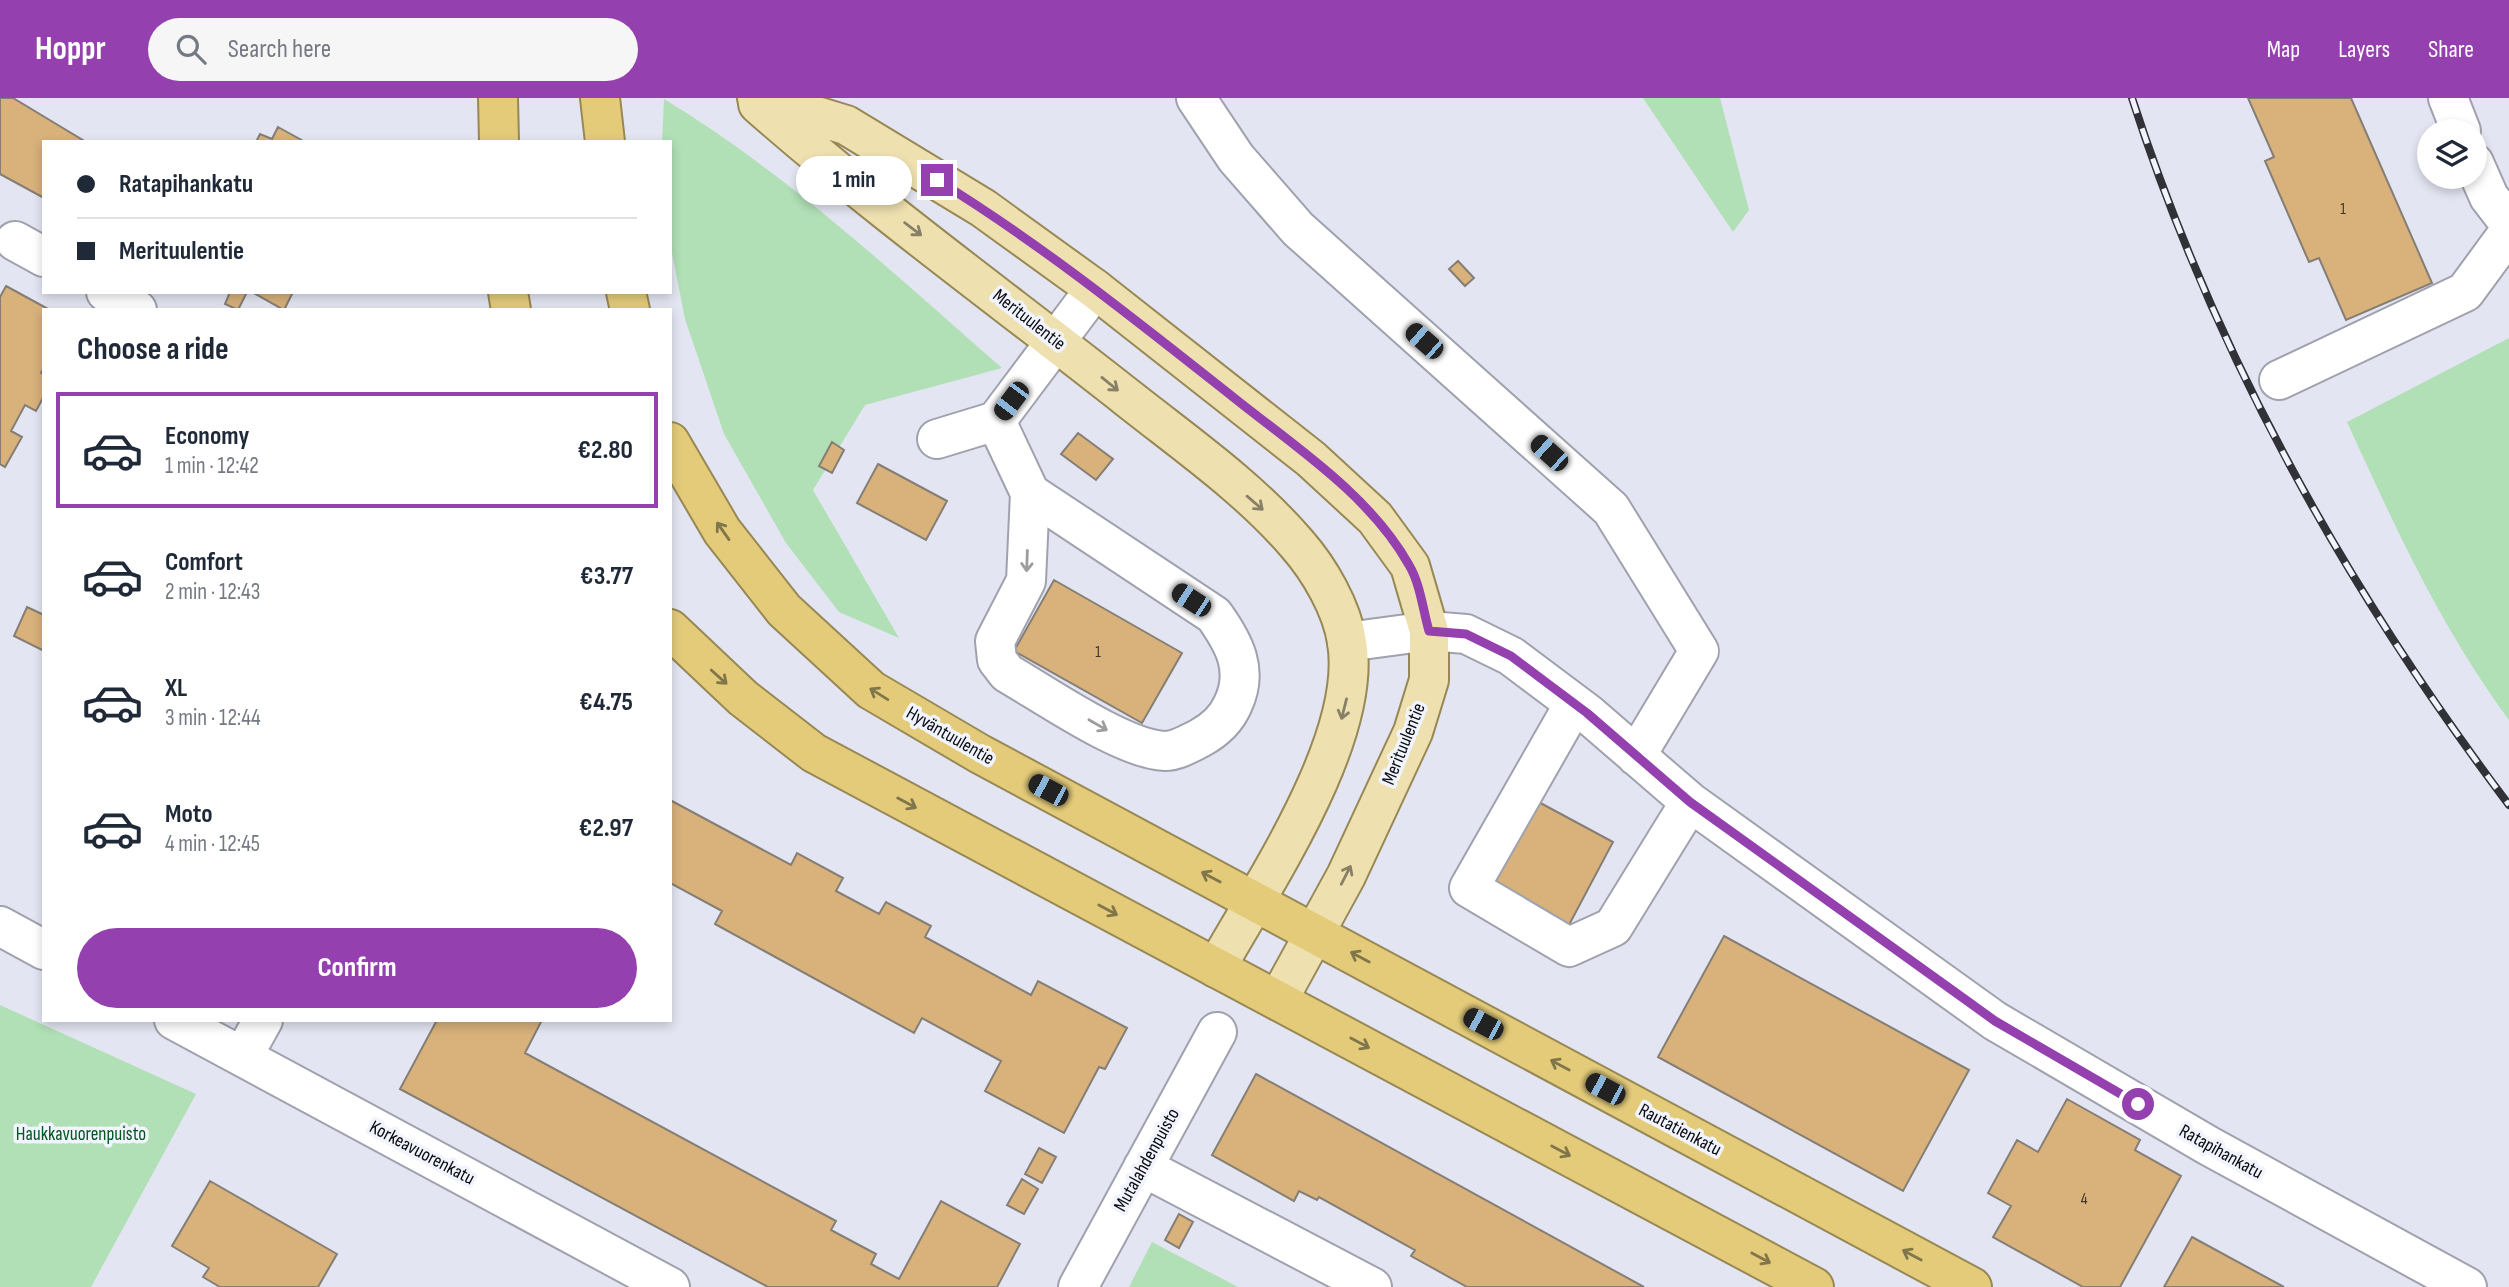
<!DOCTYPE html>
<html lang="en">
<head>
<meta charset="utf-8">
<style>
  body { margin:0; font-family:"Sofia Sans Condensed",sans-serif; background:#f6f6f7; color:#1f2937; height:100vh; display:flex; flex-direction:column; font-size:26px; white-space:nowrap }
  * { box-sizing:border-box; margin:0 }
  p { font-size:23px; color:#747a83 }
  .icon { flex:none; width:38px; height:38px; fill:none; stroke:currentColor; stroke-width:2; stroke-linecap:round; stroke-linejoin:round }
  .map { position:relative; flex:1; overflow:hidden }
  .sheet { position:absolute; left:42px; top:210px; width:630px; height:714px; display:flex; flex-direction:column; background:#fff; border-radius:0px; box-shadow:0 4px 10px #0003 }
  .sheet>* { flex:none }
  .top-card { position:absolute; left:42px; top:42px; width:630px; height:154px; border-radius:0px; box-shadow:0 4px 10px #0003; display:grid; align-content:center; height:154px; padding:0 35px; background:#fff }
  .controls { position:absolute; left:2417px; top:21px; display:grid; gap:14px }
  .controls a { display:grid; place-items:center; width:70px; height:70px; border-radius:50%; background:#fff; box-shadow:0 4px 10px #0003; font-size:35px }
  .end { position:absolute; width:32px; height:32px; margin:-16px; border:9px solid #9440ae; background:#fff; box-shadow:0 0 0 4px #fff }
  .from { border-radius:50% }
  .bubble { position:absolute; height:49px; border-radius:24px; background:#fff; box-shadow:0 4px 10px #0003; font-size:23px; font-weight:700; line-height:49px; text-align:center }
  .car { position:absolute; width:21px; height:42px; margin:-21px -10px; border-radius:9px; box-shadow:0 0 5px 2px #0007; background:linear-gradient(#222 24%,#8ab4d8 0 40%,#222 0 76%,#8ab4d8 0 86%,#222 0) }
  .top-card b { display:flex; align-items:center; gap:24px; height:66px; font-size:26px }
  .top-card b+b { border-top:2px solid #e0e1e3 }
  .top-card i { width:18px; height:18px; background:#1f2937 }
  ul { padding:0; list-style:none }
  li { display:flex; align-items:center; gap:21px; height:116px; margin:0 14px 10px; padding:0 21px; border:4px solid transparent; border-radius:0px }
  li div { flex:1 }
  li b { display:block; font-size:26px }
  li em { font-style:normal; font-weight:700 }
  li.current { border-color:#9440ae }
  li>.icon { width:63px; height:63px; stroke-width:1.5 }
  h2 { padding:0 35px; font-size:32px; line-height:84px }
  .primary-button { display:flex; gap:14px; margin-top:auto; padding:14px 35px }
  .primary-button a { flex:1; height:80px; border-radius:42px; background:#9440ae; color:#fff; font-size:28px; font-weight:700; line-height:80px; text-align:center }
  header { display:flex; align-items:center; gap:42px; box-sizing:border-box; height:98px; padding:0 35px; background:#9440ae; color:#fff }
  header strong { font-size:33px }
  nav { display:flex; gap:38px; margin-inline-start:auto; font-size:24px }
  .search { width:490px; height:63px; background:#f6f6f7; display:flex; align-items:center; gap:18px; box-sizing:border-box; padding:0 24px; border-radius:38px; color:#747a83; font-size:26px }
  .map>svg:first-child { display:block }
</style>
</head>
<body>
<header>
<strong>Hoppr</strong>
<div class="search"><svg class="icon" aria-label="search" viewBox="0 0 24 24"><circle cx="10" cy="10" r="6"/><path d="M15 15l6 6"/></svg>Search here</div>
<nav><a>Map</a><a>Layers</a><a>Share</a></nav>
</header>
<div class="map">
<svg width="2509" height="1189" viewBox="0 0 2509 1189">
  <rect width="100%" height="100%" fill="#e3e6f2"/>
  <path fill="#b1dfb6" d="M1643,0H1720L1749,112L1733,134Z
    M664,1C788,76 893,175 1002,270L865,307L813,392L899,540L839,514L786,445L724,336L685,221L670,145V44H662Z
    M2509,240V622C2441,530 2394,427 2347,324Z
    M0,907L196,996L91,1189H0Z
    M1152,1144L1238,1189H1129Z"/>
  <path fill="#d8b17b" stroke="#857e75" stroke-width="2" d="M0,0H13L86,44H44V100L0,76Z
    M2248,0H2351L2432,185L2346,222L2319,160L2309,164L2265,63L2274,59Z
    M278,29L305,44H256L260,36L272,41Z
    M1458,163L1474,180L1465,188L1449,171Z
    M6,188L50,212H44V269L41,275L44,277V298L36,313L25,307L11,333L22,339L5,369L0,366V199Z
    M230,194H247L238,212L225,206Z
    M252,194H293L284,212Z
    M1078,335L1113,361L1096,382L1061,356Z
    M832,344L844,352L832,375L819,368Z
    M878,366L947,403L926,442L857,405Z
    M1054,482L1182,555L1142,625L1014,553Z
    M27,509L44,517V553L14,538Z
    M1533,701L1613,744L1569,827L1489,784Z
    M670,702L791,767L797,755L843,780L836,793L879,816L886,804L931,828L925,839L1031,897L1038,883L1127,930L1105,971L1099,969L1064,1035L985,993L1001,963L922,920L914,935L715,826L722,813L670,785Z
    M1724,838L1969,972L1903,1093L1658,959Z
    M437,922H542L525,955L836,1123L831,1132L876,1156L871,1166L899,1181L941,1103L1020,1146L997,1189H768L400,991Z
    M1256,976L1644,1189H1467L1411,1158L1415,1152L1319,1099L1317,1102L1299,1093L1294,1103L1212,1057Z
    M2067,1001L2140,1042L2135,1052L2181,1078L2120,1189H2083L1993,1139L2011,1108L1988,1095L2017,1042L2038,1054Z
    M1039,1050L1056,1059L1042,1085L1025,1076Z
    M1022,1081L1038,1091L1024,1116L1007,1107Z
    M210,1083L337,1156L318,1189H220L203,1179L209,1170L172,1148Z
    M1179,1116L1193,1124L1179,1150L1165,1142Z
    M2192,1139L2284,1189H2164Z"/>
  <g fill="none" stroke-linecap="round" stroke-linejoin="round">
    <defs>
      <path id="minor" d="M1196,0L1236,60L1298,131L1611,411L1699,553L1636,658
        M2448,0L2461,33
        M2474,65L2489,99L2509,125
        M15,143L44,159
        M106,194L137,212
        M2279,282L2465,194L2509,134
        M937,341L996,323
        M1030,395L1214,517C1234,545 1249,572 1233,606C1226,622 1215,632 1200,640C1190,645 1177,653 1165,653C1124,652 1045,597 1007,575L997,562L995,543L1026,483L1030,395L996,323L1095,191
        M1347,544L1429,533L1466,536L1511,558L1587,615L1690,704L1995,923L2209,1048L2467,1189
        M1574,606L1469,790L1569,849L1613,829L1690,704
        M0,828L44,852
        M174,922L670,1189
        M243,958L263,922
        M1143,1069L1372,1189
        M1078,1189L1217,934"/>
      <path id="major" d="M757,0L846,27L983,110L1095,191L1311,361L1375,420L1410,468L1429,533V582L1413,634L1346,778L1278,902
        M758,6C876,110 1005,203 1129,301C1186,346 1249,390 1297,446C1319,471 1342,510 1347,544C1363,640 1263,786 1216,870"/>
      <path id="highway" d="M498,0L499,44
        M600,0L605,44
        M508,194L511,212
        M626,194L630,212
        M670,344L722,433L784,512L871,592L980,656L1972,1189
        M670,531L743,600L814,655L1814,1189"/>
    </defs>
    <use href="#minor" stroke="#9fa2ad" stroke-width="42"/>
    <use href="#major" stroke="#978855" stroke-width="42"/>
    <use href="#highway" stroke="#978855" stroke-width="42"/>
    <use href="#minor" stroke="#fff" stroke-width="38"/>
    <use href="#major" stroke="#eee0af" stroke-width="38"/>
    <use href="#highway" stroke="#e3cb7a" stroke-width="38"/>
    <defs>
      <path id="rail" d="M2132,0C2215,257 2347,492 2509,707"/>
    </defs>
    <use href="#rail" stroke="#313237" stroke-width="8"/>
    <use href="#rail" stroke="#f1f3fd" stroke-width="5" stroke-dasharray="16" stroke-linecap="butt"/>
  </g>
  <defs><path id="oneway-shaft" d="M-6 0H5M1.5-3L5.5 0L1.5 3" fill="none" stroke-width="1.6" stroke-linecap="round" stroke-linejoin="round" transform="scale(1.75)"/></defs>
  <g stroke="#878067">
    <use href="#oneway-shaft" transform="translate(913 131) rotate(37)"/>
    <use href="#oneway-shaft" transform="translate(1110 286) rotate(39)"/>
    <use href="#oneway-shaft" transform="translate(1255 405) rotate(41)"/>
    <use href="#oneway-shaft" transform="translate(1344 611) rotate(104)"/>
    <use href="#oneway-shaft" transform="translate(1346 777) rotate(-63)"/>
  </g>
  <g stroke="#81754a">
    <use href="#oneway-shaft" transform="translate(723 433) rotate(-125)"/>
    <use href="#oneway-shaft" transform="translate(719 579) rotate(42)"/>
    <use href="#oneway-shaft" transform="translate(879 596) rotate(-148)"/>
    <use href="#oneway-shaft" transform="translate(907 705) rotate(28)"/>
    <use href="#oneway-shaft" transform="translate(1211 779) rotate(-152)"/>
    <use href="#oneway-shaft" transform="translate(1108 812) rotate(28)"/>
    <use href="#oneway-shaft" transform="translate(1360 859) rotate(-152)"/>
    <use href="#oneway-shaft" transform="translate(1360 945) rotate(28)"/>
    <use href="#oneway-shaft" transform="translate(1560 967) rotate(-152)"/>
    <use href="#oneway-shaft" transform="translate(1561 1053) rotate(28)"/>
    <use href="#oneway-shaft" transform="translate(1912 1157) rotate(-152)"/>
    <use href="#oneway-shaft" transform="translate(1761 1160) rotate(28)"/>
  </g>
  <g stroke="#9d9d9f">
    <use href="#oneway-shaft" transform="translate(1027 463) rotate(92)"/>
    <use href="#oneway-shaft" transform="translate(1098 627) rotate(30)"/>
  </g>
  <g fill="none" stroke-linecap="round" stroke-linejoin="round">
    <path stroke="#9440ae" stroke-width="9" d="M937,82C1041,146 1137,223 1233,299C1294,348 1370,397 1409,467C1420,485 1423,512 1429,533L1466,536L1511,558L1587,615L1690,704L1952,892L1995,923L2138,1006"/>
  </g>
  <g text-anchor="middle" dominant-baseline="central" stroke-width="7" stroke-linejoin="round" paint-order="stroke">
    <g font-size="16" fill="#3e342a">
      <text x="2343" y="111">1</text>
      <text x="1098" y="554">1</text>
      <text x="2084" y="1101">4</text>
    </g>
    <g font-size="19" fill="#0a0b0f" stroke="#f1f3fd">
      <text transform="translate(1029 222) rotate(38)">Merituulentie</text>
      <text transform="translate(950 638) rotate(30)">Hyväntuulentie</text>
      <text transform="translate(1404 646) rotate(-68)">Merituulentie</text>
      <text transform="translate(1680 1032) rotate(28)">Rautatienkatu</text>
      <text transform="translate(2221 1054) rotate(29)">Ratapihankatu</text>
      <text transform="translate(422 1055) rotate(28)">Korkeavuorenkatu</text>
      <text transform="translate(1147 1062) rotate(-61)">Mutalahdenpuisto</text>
    </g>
    <g font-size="19" fill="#01561e" stroke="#f1f3fd">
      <text x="81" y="1036">Haukkavuorenpuisto</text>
    </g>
  </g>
</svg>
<div class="controls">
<a><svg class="icon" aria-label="layers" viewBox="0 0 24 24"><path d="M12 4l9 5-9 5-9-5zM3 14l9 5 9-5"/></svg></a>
</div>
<i class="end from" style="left:2138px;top:1006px"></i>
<i class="end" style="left:937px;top:82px"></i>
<div class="bubble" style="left:796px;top:58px;width:116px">1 min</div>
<i class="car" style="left:1424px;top:243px;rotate:311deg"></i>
<i class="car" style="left:1011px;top:303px;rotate:217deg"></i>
<i class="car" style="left:1549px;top:355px;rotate:312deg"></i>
<i class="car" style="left:1191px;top:502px;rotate:303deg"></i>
<i class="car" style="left:1048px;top:692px;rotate:298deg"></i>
<i class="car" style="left:1483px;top:926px;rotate:298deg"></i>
<i class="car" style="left:1605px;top:991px;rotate:298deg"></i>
<div class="top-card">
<b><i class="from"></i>Ratapihankatu</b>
<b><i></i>Merituulentie</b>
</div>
<section class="sheet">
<h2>Choose a ride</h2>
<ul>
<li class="current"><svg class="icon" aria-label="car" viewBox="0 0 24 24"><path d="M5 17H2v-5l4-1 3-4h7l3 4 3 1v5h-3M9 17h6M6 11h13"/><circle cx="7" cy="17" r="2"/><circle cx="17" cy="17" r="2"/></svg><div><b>Economy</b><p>1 min · 12:42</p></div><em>€2.80</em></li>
<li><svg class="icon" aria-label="car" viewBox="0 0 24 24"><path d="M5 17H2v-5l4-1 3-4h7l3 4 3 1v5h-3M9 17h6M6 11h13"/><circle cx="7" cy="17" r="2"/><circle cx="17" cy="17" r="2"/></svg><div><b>Comfort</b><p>2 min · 12:43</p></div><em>€3.77</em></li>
<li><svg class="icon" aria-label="car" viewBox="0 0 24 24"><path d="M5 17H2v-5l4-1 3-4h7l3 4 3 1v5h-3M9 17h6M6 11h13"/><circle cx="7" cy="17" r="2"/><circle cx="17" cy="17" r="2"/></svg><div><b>XL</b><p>3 min · 12:44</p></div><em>€4.75</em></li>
<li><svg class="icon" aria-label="car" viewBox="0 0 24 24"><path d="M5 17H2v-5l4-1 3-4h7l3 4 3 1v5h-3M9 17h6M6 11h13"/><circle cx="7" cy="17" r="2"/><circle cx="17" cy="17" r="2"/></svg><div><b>Moto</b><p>4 min · 12:45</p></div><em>€2.97</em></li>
</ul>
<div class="primary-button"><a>Confirm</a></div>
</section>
</div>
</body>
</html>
